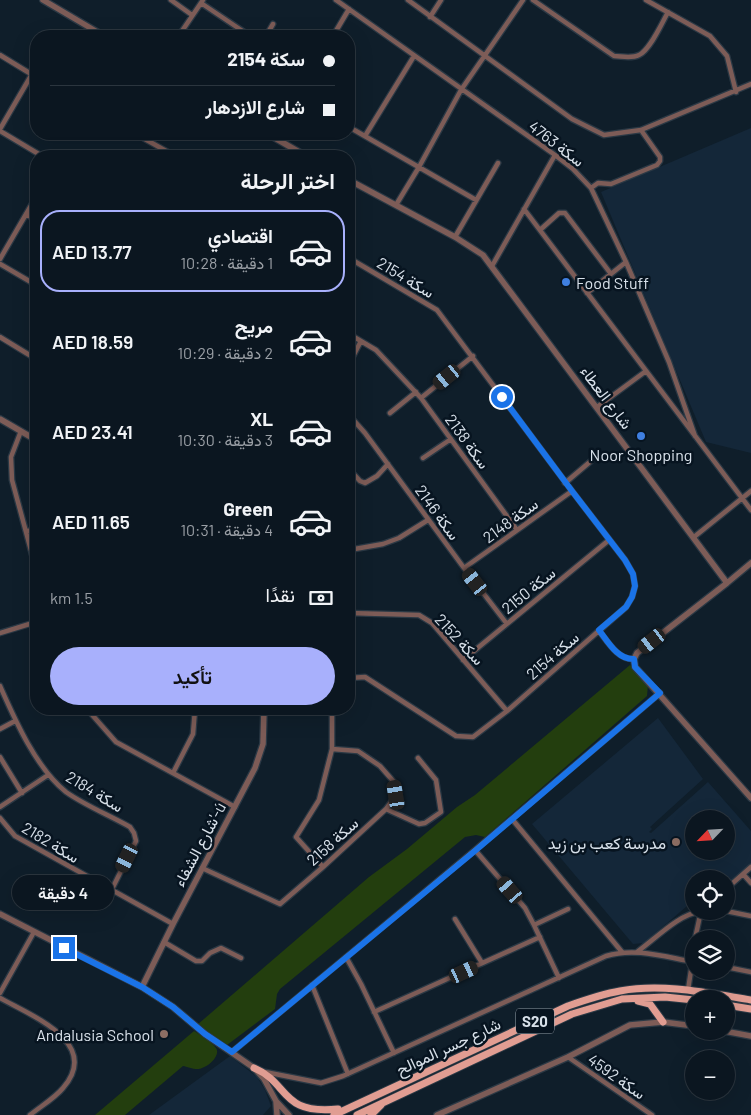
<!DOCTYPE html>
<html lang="ar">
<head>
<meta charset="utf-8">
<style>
  body { margin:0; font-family:Barlow,Vazirmatn,sans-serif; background:#141f29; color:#f1f3f6; direction:rtl; height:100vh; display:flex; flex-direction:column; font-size:19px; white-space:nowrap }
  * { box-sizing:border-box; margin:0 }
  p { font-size:16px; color:#9a9fa5 }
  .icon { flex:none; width:28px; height:28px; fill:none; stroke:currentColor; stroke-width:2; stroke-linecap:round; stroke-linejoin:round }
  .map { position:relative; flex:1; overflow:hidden; direction:ltr }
  .side { position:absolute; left:30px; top:150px; width:325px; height:565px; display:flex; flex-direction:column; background:#0b1620; border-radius:20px; box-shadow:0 5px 20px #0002,0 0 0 1px #2b353e; direction:rtl }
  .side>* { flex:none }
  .top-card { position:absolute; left:30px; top:30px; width:325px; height:110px; border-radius:20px; box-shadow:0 5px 20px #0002,0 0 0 1px #2b353e; direction:rtl; display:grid; align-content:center; height:110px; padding:0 20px; background:#0b1620 }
  .needle { width:32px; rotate:245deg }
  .tools { position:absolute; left:685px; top:810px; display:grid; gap:10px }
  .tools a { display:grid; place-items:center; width:50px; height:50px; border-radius:50%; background:#0b1620; box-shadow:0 5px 20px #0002,0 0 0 1px #2b353e; font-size:25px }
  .end { position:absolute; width:22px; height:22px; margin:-11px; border:6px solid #1a73e8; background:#fff; box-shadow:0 0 0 2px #fff }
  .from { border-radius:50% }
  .bubble { position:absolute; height:35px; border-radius:18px; background:#0b1620; box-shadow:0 5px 20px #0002,0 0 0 1px #2b353e; font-size:16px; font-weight:600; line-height:35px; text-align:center; direction:rtl }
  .car { position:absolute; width:15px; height:30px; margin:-15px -8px; border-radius:6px; box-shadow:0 0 4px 1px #0007; background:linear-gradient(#222 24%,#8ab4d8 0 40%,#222 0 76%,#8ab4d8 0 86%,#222 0) }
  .top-card b { display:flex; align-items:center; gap:18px; height:48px; font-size:19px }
  .top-card b+b { border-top:1px solid #2b353e }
  .top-card i { width:12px; height:12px; background:#f1f3f6 }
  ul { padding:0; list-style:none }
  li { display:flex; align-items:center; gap:15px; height:82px; margin:0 10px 8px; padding:0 10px; border:2px solid transparent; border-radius:20px }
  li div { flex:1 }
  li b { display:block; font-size:19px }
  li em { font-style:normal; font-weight:600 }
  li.current { border-color:#a8b0fc }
  li>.icon { width:45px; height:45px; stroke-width:1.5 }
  h2 { padding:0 20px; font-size:22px; line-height:60px }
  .pay { display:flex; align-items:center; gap:12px; height:55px; padding:0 20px; font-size:19px }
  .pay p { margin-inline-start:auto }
  .cta { display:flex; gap:10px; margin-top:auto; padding:10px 20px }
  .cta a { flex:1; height:58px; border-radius:30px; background:#a8b0fc; color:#111; font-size:20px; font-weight:600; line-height:58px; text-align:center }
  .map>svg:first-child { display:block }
</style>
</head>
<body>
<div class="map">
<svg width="751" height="1115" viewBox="0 0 751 1115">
  <rect width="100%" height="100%" fill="#0f1e2a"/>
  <path fill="#142739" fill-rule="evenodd" d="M751,128V453L706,442L601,192Z
    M658,718L703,779L650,827L652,829L649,832L651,833L708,782L751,831V867L726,887V879H694V900L644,943L633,944L532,824ZM694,819H726V851H694Z
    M230,1056L257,1077L265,1090L271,1106L263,1115H149Z"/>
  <path fill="#233e0e" d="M630,665L648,685L647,696L485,837L476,835L465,837L280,989L277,994L275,1009L227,1045L197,1025L369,877L407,849L457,807L475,795Z
    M194,1031C200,1035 211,1041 216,1048C221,1055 209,1066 202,1068C197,1071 188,1067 183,1066L125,1115H95Z"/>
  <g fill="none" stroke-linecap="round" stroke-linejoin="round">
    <defs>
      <path id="minor" d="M171,0L192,15
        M336,0L555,155L573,169L591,188L626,262L669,362L695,436
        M408,0L572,119L604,135L641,130L751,84
        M533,0L614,56C621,56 631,59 639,55C650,50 662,23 668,12
        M646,0L710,36L727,56L736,92
        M201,3L250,36
        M430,17L441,0
        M89,36L93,30
        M191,36L182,31L203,0
        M266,36L273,24
        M333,36L349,9
        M0,55L36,77
        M349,127L476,200
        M0,129L32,74
        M0,131L42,156
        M136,134L175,156
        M365,136L414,56
        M591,188L598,183L611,184L657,165L660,161V157L641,130
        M396,205L419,167L461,90L523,0
        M524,209L751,510
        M26,214L36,220
        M540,230L559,213H565L611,274
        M455,237L498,163
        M349,258L437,310L572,491L625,560L633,574L635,586L632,597L626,607L507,711L473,737L456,736L365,677L349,678
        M0,259L36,197
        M0,264L36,285
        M492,266L555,155
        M587,293L626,262
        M349,334L376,350L421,398L517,530
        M0,337L36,359
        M349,364L361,341
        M421,398L473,356
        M597,407L646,371
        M390,413L416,392
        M349,415L365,433L464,568L507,624
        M21,431L11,457L12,480L36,569
        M423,458L451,439
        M349,469L360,481L365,483L377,476L388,464
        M565,483L591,461
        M27,531L36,530
        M694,537L751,491
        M349,550L383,544L399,538L428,520
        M464,568L572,491
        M349,613L419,615L432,623L507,711
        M599,631C608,642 618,660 634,659
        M0,633L36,622
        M463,660L609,540
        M0,686C15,720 36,768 66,792C84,805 111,816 130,827L134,833L136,841L111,891
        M87,709L116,742L235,807
        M0,729L15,721
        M0,757L22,793
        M173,773L193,734L195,709
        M0,807L48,775
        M386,809L419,824L425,823L441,812L436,780L418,758
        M0,818L15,836L173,924
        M512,819L622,952
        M475,850L525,908L534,925L559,978
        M323,867L296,837L319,800L332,749V709
        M202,868L280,904L323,867L386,809L396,795L394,782L380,766L358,751L332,749
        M743,874L751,883
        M726,889L751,867
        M726,911L751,916
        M455,919L482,963
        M534,925L568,909
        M695,939L701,911
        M164,942L196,961H202L210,953L221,948L241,958
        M637,952C654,940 680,913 700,912
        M346,957L361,984L394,1053
        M726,967L751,972
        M312,985L348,1074
        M688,990L694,951
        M0,993L34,932
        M0,998C32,1016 102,1043 63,1088C55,1098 41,1106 30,1115
        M374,1012L540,937
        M232,1052L475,850L660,693
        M568,1057L652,1115
        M265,1072L321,1083L343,1076L606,956C635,947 665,957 694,962"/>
      <path id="tertiary" d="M43,0L104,36
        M268,134L306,156
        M349,180L455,237L483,255L727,583L637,653L634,659L635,667L751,798
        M0,419L36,440
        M727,583L751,563
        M0,914L142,987L173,1007L205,1034L254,1068L264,1079L276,1101L289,1115
        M142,987L173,924L255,768L263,744L264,709
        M724,1031L751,1036
        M276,1101L277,1115
        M437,1115L568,1057L630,1025L663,1022L694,1026"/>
      <path id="primary" d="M638,1001L650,1004L663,1022
        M726,1005L751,1009
        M254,1068C290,1083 279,1115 338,1109
        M334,1115L568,1006C585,1000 602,994 620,991C663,983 708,993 751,1000
        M357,1115L572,1014L622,999L665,997L694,1000
        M371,1115L381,1105"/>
    </defs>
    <use href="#minor" stroke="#2b3945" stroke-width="7"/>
    <use href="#tertiary" stroke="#2b3945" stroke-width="8"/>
    <use href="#primary" stroke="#2b3945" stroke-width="9"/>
    <use href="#minor" stroke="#7d5c57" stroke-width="4.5"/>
    <use href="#tertiary" stroke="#7d5c57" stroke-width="5.5"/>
    <use href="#primary" stroke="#e19d92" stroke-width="7"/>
  </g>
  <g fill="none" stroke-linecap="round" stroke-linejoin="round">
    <path stroke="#1a73e8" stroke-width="6" d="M64,948L142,987L173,1007L205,1034L232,1052L476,850L660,693L635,667L634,659C618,660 608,642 599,630L626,607L632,597L635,586L633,574L625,560L572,491L502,397"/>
  </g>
  <g fill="#3f7fe0" stroke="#071420" stroke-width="2">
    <circle cx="566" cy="282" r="5"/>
    <circle cx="641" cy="436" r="5"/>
  </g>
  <g fill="#8d6e63" stroke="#071420" stroke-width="2">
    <circle cx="676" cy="842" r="5"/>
    <circle cx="164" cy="1034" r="5"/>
  </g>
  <g text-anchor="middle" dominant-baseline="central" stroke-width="5" stroke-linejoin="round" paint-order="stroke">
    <rect fill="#071420" stroke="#99a4ad" stroke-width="1" x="516" y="1008.5" width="38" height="25" rx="4"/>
    <g font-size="15" font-weight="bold" fill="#d8e1ea">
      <text x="535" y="1021">S20</text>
    </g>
    <g font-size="16" fill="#d8e1ea" stroke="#071420">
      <text transform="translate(557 143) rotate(37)">سكة 4763</text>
      <text transform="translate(406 277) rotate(31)">سكة 2154</text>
      <text transform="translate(607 397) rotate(53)">شارع العطاء</text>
      <text transform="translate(468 441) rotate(54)">سكة 2138</text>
      <text transform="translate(438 512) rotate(54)">سكة 2146</text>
      <text transform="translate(510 520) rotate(-36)">سكة 2148</text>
      <text transform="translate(528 590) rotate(-39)">سكة 2150</text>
      <text transform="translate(460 639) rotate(47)">سكة 2152</text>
      <text transform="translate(552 655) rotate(-41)">سكة 2154</text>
      <text transform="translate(95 791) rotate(31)">سكة 2184</text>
      <text transform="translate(332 841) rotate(-42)">سكة 2158</text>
      <text transform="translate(51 842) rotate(31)">سكة 2182</text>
      <text transform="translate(199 844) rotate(-62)">شارع الشفاء'-ú</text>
      <text transform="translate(448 1046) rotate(-25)">شارع جسر الموالح</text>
      <text transform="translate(617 1076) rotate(35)">سكة 4592</text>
    </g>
    <g font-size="16" fill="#d8e1ea" stroke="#071420" text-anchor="end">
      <text x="576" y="282" text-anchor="start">Food Stuff</text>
      <text x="641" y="454" text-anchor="middle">Noor Shopping</text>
      <text x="666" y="842">مدرسة كعب بن زيد</text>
      <text x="154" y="1034">Andalusia School</text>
    </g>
  </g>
</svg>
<div class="tools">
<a><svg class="needle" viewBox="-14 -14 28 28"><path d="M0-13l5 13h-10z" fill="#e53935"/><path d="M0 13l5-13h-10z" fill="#9a9fa5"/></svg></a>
<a><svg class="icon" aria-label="locate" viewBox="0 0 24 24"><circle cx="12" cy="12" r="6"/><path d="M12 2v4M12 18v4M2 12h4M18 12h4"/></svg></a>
<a><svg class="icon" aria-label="layers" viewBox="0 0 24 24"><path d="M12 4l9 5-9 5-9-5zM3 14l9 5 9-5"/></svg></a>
<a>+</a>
<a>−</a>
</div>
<i class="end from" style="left:502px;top:397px"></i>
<i class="end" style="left:64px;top:948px"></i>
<div class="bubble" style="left:12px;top:875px;width:102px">4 دقيقة</div>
<i class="car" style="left:447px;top:377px;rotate:231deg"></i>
<i class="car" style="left:475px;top:582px;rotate:322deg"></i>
<i class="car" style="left:652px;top:641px;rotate:232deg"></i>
<i class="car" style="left:396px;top:795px;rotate:351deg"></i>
<i class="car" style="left:127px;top:858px;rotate:206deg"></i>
<i class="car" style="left:510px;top:890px;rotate:319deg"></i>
<i class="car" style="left:464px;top:972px;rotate:65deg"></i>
<div class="top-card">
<b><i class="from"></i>سكة 2154</b>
<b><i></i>شارع الازدهار</b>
</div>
<section class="side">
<h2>اختر الرحلة</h2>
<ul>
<li class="current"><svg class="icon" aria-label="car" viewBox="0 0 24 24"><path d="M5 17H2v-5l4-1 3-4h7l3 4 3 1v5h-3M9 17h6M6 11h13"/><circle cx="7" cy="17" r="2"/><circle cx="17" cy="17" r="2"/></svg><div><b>اقتصادي</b><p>1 دقيقة · 10:28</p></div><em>AED 13.77</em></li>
<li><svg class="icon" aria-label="car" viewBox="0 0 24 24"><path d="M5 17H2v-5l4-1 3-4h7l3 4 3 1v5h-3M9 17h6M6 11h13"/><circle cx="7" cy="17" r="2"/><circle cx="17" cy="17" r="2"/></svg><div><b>مريح</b><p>2 دقيقة · 10:29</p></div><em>AED 18.59</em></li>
<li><svg class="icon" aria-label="car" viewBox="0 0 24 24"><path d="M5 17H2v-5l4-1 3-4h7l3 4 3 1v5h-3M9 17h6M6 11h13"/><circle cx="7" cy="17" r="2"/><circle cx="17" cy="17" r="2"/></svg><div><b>XL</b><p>3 دقيقة · 10:30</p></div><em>AED 23.41</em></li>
<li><svg class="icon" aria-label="car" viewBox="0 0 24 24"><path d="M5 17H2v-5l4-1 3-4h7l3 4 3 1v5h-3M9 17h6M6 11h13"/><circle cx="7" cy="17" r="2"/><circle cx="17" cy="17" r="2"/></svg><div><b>Green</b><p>4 دقيقة · 10:31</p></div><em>AED 11.65</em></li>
</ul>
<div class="pay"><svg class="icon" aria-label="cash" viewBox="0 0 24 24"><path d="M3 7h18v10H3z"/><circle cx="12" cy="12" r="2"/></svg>نقدًا<p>1.5 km</p></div>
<div class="cta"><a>تأكيد</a></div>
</section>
</div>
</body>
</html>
